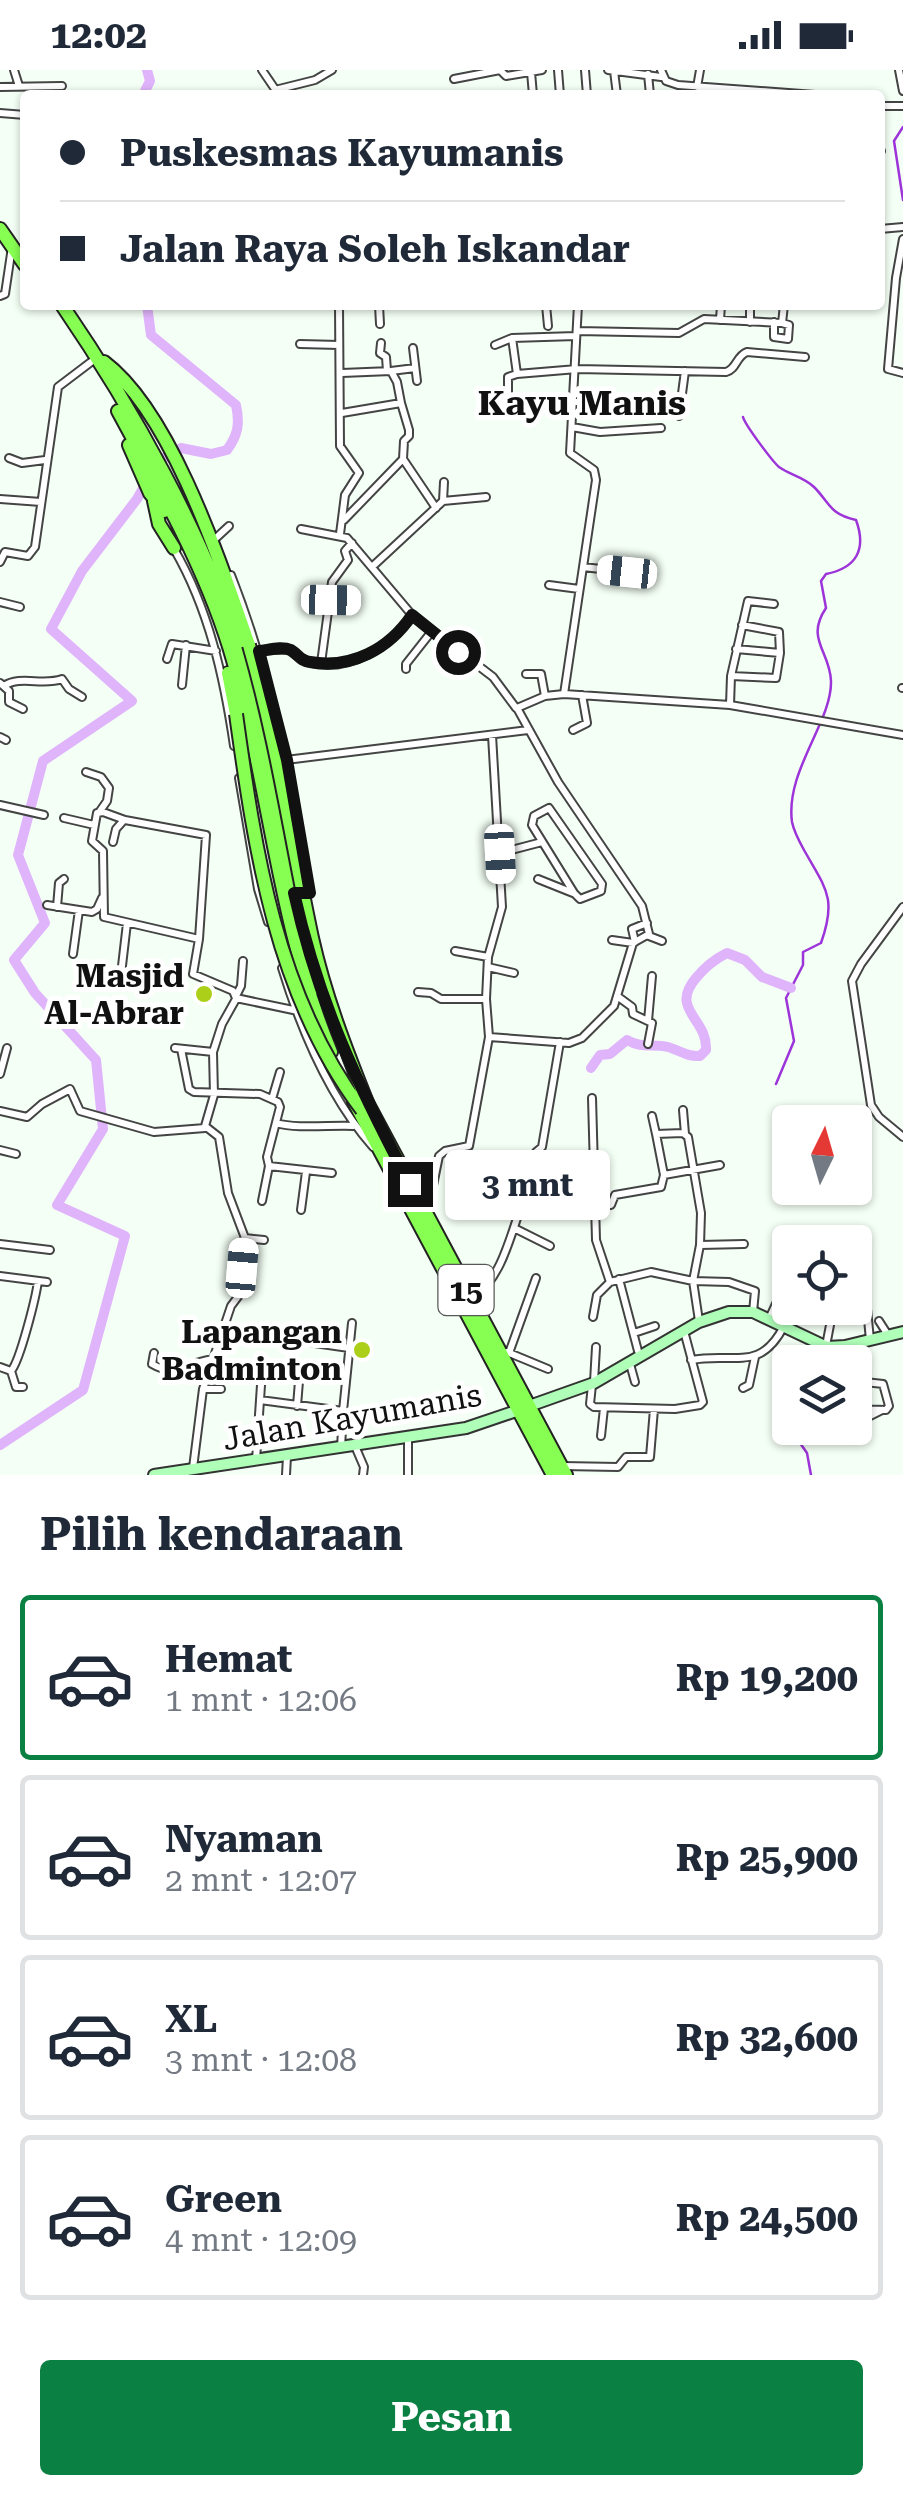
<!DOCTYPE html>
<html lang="id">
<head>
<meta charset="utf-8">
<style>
  body { margin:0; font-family:"Roboto Serif",serif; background:#f2f2f3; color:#1f2937; height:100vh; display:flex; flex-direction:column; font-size:38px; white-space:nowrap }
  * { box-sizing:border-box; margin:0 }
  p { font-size:32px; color:#747a83 }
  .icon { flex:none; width:55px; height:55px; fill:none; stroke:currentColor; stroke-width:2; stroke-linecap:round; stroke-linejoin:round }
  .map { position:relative; height:1405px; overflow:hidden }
  .panel { display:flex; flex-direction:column; background:#fff; flex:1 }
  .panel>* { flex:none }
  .guide { position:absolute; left:20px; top:20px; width:865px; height:220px; border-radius:10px; box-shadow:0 2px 8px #0004; display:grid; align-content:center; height:220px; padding:0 40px; background:#fff }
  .needle { width:65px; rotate:5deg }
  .buttons { position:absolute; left:772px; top:1035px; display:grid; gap:20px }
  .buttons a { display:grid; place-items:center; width:100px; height:100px; border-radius:10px; background:#fff; box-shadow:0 2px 8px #0004; font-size:50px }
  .end { position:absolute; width:45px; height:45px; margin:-22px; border:12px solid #111; background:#fff; box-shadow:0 0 0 5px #fff }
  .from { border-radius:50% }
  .bubble { position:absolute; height:70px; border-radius:10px; background:#fff; box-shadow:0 2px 8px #0004; font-size:32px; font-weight:700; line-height:70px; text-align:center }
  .car { position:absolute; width:30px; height:60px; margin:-30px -15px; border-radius:12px; box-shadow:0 0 8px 2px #0007; background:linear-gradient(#fff 24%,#345 0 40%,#fff 0 76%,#345 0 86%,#fff 0) }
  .guide b { display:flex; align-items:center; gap:35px; height:95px; font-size:38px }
  .guide b+b { border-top:2px solid #e0e1e3 }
  .guide i { width:25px; height:25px; background:#1f2937 }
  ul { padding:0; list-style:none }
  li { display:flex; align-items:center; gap:30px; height:165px; margin:0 20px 15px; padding:0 20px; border:5px solid #e0e1e3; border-radius:10px }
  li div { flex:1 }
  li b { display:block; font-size:38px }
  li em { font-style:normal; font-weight:700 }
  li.selected { border-color:#0b8043 }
  li>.icon { width:90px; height:90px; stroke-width:1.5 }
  h2 { padding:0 40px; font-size:45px; line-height:120px }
  .cta { display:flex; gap:20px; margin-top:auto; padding:20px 40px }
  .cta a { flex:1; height:115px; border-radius:10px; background:#0b8043; color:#fff; font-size:40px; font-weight:700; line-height:115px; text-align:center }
  .status { display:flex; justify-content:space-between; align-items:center; height:70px; padding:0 50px; background:#fff; direction:ltr }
  .status svg { height:28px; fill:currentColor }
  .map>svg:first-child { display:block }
</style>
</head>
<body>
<div class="status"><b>12:02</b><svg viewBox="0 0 49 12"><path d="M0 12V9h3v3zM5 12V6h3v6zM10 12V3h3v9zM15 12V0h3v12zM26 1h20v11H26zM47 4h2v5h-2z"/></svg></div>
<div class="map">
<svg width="903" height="1405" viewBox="0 0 903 1405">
  <rect width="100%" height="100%" fill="#f4fff5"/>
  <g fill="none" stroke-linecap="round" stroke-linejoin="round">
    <path stroke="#9d34d9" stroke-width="2.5" d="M903,57L894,71L903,130
      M743,347C745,355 773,392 779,397C790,405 804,407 814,417C830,433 829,444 856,450C867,480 856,498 826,504L821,511L826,538C805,569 830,581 831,611C832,652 785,701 792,752C794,762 799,771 804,780C826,819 837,828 821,873L803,882V895L786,928L794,971L776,1014
      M804,1292L811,1286
      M783,1309L790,1303
      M810,1358L800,1373L807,1383L811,1405"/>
    <path stroke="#e0b4fb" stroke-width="10" d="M143,25L150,11L147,0
      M591,998L600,985L610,984L627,970C642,979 653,973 668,977C679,980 687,987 700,986L706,980C708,948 669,940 696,908C705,897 715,889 727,883L745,890L762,907L791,918
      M0,1375L83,1320L125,1166L57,1135L103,1059L96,990L35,923L14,890L45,853L18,785L43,691L132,631L51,559L82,501L137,429L150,406L161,390L181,378L211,384L227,380C238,365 240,354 236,335L151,265L147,235"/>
    <defs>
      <path id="street" d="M14,0L19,16
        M262,0L279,25
        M500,0L506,6L542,0
        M558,0L560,25
        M585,0L587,25
        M608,0L661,7
        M661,0L666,11L678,15L815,25
        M899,0L903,21
        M614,1L617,25
        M531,2L533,25
        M648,4L650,25
        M454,9L500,0
        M0,17L62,16
        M697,17L700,0
        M275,20L315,10L332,0
        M880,36H903
        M0,43L25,45
        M880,81H881
        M880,159L903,157
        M903,169L896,208L888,299L903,303
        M0,226L5,224L12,177
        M339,235L340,376L359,403L345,425L340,464
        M379,235L380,254
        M546,235L548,256
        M750,235V252
        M720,250L721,235
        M774,252V267L788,269L789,255L782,253L784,235
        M578,261L679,263L704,249L782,253
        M576,266L512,268L517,304L577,299L726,302C737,299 736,286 747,282L805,287
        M381,273L380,283L386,287L387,301
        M300,274L339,275
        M495,275L512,268
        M413,278L417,311
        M391,301L415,298
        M342,303L391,301L397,312L401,333
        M493,327L508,322V307L517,304
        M575,332H614
        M342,343L401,333L409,360
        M679,346L685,301
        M572,357L600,362L661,358
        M9,388L22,393L45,390
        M403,389L436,438
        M0,429L41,432
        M443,431L444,412
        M344,450L403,389L404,371L409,366V360
        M301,459L347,468L412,545L493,607L516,638
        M216,468L229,456
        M174,479C209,539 224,608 234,676
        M0,492L5,482L28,486L35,477L58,317L91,292
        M373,496L443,431L486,427
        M583,497L627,502
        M231,505C272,609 291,714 310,823H301
        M549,515L579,519
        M331,530H351
        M0,532L20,537
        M736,579L780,583L779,562L742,555
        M259,581L287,579C294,583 300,590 307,592C348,604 391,577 412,545
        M167,589L172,574L216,581
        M321,593L332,512L348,490L345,481L352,473
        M406,599V594L432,561
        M526,604H541L545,626
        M731,606L776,608L780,583
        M0,613L9,621V632L23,639
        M182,615L186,575
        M4,616C20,605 43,616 62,609L69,619L82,627
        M902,618H903
        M564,624L596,410L594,400L570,383L578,235
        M730,635L731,606L748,531L774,534
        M573,660L587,653L582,625
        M0,667L6,670
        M286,690L528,660
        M86,702L101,707L109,718L107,731L100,741
        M239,708L258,819L268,852
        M0,735L44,745
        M549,738L602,814L601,821L580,829L574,823L532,755L534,746Z
        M64,748L94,755
        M113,772L116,759L124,750
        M500,783L542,772
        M538,809L573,823
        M47,835L92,842L97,839L102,828
        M57,837L59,813L64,809
        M903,837L861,894L852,911L871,1035L879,1047L903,1067
        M649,866L662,871
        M199,869L104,847L103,781L92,771L97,743L103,742L125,750L206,765L199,869L193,904L233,921L236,928
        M612,870L633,873
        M635,872L632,859L647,853
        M455,881L488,887
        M73,884L79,840
        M488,897L514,903
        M282,898C301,960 330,1028 373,1077
        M120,913L127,853
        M418,922L431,923L441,929H486
        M237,924L241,916L243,891
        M617,926L632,937L633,944L652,953L648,974
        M236,928L298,941
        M648,951L652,906
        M489,967L569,973L582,968L614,936L633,873L649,864L642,836L558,712L517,638L545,626L564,624L730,635L903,665
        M175,978L213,982
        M181,979L189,1019L194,1022L260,1024L278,1032L280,1037L267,1087L269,1096L332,1103
        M0,1004L7,978
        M592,1028L596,1170L610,1212L597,1225L593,1247
        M272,1029L280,1002
        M683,1040L685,1064
        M0,1041L27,1047L42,1034L70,1019L80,1041L154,1062L205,1058
        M652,1046L656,1064L683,1063L688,1067L701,1143L700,1175L693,1211L699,1251
        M276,1053C297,1059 329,1055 353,1056
        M0,1080L16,1084
        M664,1105L720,1095
        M529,1116L536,1082L542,1077L560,972
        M262,1131L269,1096
        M301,1140L306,1102
        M428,1140L439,1086L445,1081L469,1076L489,967L486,929L488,887L502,837L492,665
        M516,1159L550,1176
        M850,1160L862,1187L870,1270
        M245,1168L264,1170
        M0,1174L50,1180
        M700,1175L744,1174
        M0,1206L47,1212
        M619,1209L638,1281L642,1285
        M610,1212L651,1202L693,1211L729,1212L755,1221L753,1242
        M474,1229C508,1199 511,1156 529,1116L597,1136L611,1135L615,1125L661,1117L664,1105L656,1064
        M769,1249L780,1225L783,1201
        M879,1251L888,1265
        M225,1260L349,1278
        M634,1263L655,1256
        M826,1276L830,1255
        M825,1278L828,1287L851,1292
        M507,1282L548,1299
        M154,1283L152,1294C177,1309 191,1290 215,1289
        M509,1283L536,1208
        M691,1290C734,1282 760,1303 784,1256
        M630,1294L635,1312
        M0,1297L11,1301L16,1317H23
        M855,1300V1319
        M11,1301C20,1291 36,1227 38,1211
        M594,1312L596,1277
        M592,1315L590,1334L594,1337L675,1339L700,1335L703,1332L684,1261
        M743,1318L749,1315L755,1287
        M203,1319H221
        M260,1330L343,1341L352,1253
        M297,1336L299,1311
        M855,1339L886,1340L889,1336L883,1314L856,1311
        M862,1339V1345L866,1348L882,1340
        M601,1366L604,1338
        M408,1368V1405
        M355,1376L364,1397L363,1405
        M341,1378L343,1341
        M256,1390L262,1300
        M562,1396L618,1397L626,1387H650L654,1339
        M193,1398L203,1319L231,1236L240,1224L245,1168L228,1123L219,1067L205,1056L214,1025L213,982L222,954L236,929
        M286,1405L287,1386"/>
      <path id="secondary" d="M532,1335L594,1313L699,1252L729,1242H753L827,1277L845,1276L903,1262
        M154,1405L466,1358L519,1340"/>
      <path id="highway" d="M0,159L25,195
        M62,235C131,336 204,464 240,582C270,681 286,786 309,888L320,919
        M104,292C172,343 221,495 249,575
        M118,341C161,421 208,502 233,590C271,723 277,851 331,982
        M129,375L150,423L164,441
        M154,431L159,454L174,478
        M228,603L236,644
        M363,1025L566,1405
        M354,1032L553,1405"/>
    </defs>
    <use href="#street" stroke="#444" stroke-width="10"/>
    <use href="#secondary" stroke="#333" stroke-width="14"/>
    <use href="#highway" stroke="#222" stroke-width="16"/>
    <use href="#street" stroke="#fff" stroke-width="6"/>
    <use href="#secondary" stroke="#afffb9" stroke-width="10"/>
    <use href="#highway" stroke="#87ff52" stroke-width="12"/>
    <defs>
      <path id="highway-bridge" d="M249,575C277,672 291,770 312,868C325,926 346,980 368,1035
        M236,644C255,781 276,926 362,1040"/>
    </defs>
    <use href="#highway-bridge" stroke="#222" stroke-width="16" stroke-linecap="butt"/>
    <use href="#highway-bridge" stroke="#87ff52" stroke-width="12"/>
  </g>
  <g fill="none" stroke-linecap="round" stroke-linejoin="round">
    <path stroke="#111" stroke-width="12" d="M410,1114C357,1013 319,935 294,823H310L287,690L259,581C269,580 281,576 291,580C299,585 300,591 310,592C352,599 389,579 412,545L458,582"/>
  </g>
  <g fill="#accf1a" stroke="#fff" stroke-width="4">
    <circle cx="204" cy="924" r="10"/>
    <circle cx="362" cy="1280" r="10"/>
  </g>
  <g text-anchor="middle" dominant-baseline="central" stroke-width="10" stroke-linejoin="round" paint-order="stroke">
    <rect fill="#fff" stroke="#585858" stroke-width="2.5" x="438.5" y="1195" width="55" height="50" rx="8"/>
    <g font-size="30" font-weight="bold" fill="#111">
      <text x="466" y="1220">15</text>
    </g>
    <g font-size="32" font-weight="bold" fill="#111" stroke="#fff" text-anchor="end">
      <text x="184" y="906">Masjid<tspan x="184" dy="37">Al-Abrar</tspan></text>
      <text x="342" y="1262">Lapangan<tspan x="342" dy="37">Badminton</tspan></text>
    </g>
    <g font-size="32" fill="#111" stroke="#fff">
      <text transform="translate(352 1347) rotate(-10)">Jalan Kayumanis</text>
    </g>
    <g font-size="35" font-weight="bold" fill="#111" stroke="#fff">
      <text x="582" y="333">Kayu Manis</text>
    </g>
  </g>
</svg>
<div class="buttons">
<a><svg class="needle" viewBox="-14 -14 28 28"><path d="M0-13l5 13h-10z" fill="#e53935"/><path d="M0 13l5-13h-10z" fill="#747a83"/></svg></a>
<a><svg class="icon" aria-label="locate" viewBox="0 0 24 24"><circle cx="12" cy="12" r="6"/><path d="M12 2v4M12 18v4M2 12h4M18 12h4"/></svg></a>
<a><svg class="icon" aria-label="layers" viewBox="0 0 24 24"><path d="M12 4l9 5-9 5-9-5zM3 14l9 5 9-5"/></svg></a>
</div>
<i class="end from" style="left:458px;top:582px"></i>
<i class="end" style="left:410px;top:1114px"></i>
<div class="bubble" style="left:445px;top:1080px;width:165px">3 mnt</div>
<i class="car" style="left:627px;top:502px;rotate:276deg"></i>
<i class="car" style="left:331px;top:530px;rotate:91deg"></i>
<i class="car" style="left:500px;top:784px;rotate:177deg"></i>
<i class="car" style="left:242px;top:1198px;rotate:5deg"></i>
<div class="guide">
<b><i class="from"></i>Puskesmas Kayumanis</b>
<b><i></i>Jalan Raya Soleh Iskandar</b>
</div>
</div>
<section class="panel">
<h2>Pilih kendaraan</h2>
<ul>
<li class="selected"><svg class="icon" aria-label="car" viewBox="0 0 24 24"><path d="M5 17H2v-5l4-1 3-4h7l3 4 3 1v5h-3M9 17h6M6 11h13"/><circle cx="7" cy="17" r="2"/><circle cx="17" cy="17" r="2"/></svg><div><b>Hemat</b><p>1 mnt · 12:06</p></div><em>Rp 19,200</em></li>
<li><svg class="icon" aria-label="car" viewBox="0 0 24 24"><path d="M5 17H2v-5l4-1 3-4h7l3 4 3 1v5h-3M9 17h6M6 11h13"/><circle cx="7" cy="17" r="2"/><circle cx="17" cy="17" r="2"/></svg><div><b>Nyaman</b><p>2 mnt · 12:07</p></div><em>Rp 25,900</em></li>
<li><svg class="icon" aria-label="car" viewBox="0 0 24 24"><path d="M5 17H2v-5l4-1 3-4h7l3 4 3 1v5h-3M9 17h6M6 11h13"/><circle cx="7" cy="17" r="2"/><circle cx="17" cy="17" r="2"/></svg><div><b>XL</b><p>3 mnt · 12:08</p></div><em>Rp 32,600</em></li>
<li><svg class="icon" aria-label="car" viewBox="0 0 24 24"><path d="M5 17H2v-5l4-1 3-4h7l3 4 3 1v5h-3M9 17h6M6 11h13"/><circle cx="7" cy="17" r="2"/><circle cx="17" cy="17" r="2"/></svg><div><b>Green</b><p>4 mnt · 12:09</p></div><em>Rp 24,500</em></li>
</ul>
<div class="cta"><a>Pesan</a></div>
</section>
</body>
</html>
